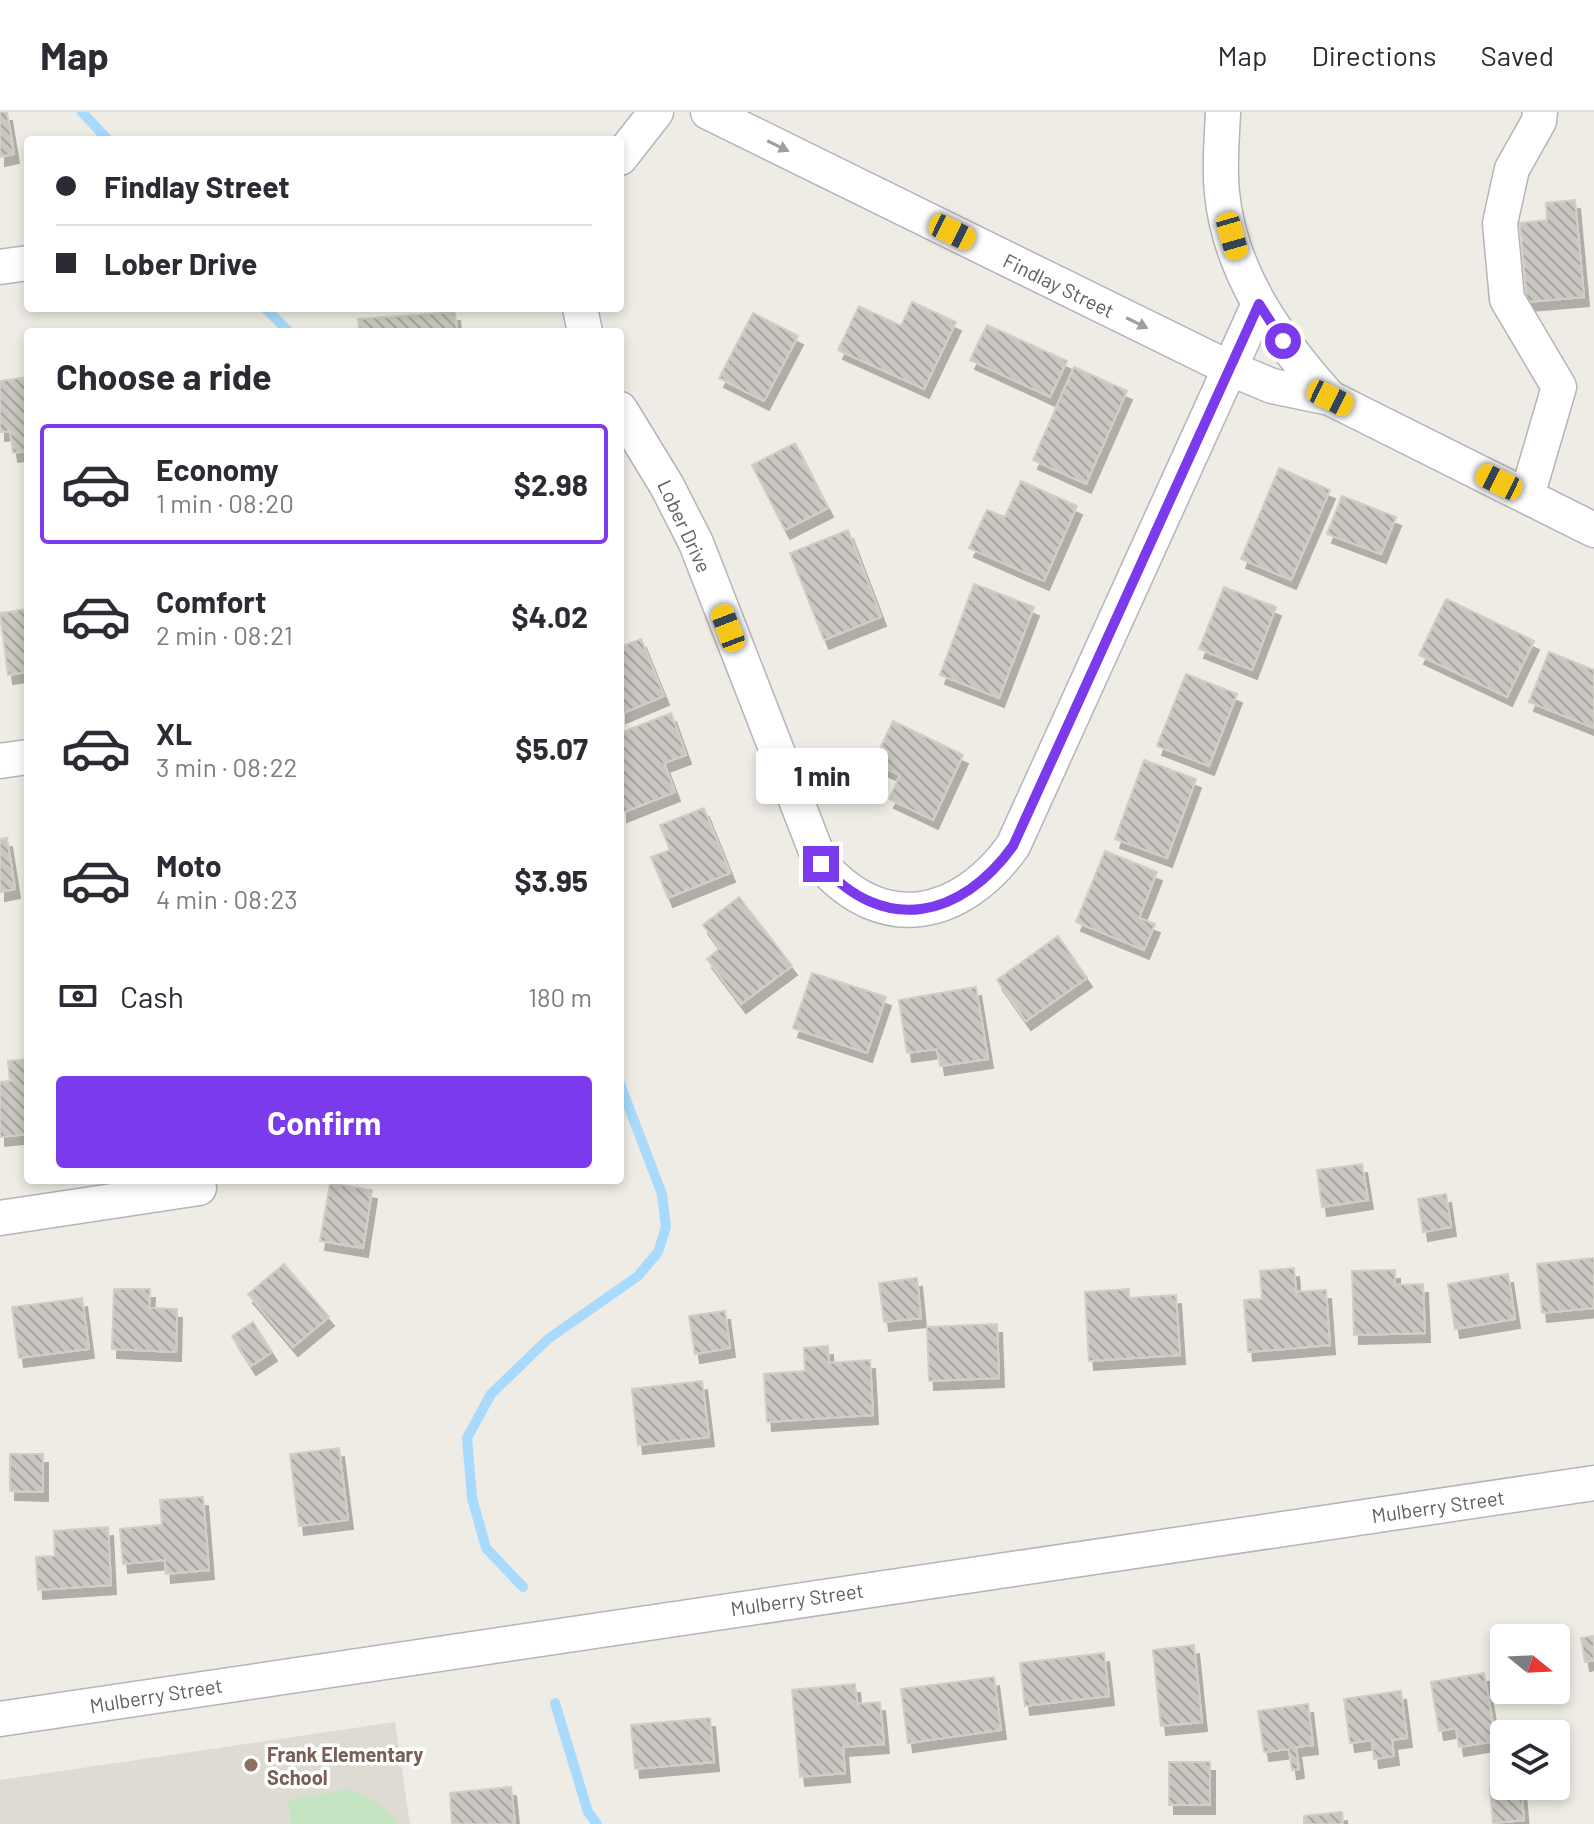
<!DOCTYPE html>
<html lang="en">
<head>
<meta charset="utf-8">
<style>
  body { margin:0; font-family:Barlow,sans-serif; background:#f2f2f3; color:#2b2b33; height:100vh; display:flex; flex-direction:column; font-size:30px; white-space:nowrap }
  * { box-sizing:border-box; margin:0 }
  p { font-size:26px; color:#7c7c81 }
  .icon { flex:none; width:44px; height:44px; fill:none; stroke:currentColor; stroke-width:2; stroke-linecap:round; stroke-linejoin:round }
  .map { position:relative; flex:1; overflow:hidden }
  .sheet { position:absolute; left:24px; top:216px; width:600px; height:856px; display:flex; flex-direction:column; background:#fff; border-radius:8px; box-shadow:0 4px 12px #0003 }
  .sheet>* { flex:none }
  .banner { position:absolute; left:24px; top:24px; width:600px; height:176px; border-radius:8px; box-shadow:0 4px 12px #0003; display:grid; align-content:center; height:176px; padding:0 32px; background:#fff }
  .needle { width:52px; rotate:108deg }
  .controls { position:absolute; left:1490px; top:1512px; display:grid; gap:16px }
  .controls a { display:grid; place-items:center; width:80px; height:80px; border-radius:8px; background:#fff; box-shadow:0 4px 12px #0003; font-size:40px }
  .end { position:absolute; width:36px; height:36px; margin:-18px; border:10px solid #7c3aed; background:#fff; box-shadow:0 0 0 4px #fff }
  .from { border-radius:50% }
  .bubble { position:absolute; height:56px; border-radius:8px; background:#fff; box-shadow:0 4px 12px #0003; font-size:26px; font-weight:700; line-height:56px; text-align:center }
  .car { position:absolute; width:24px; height:48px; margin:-24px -12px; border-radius:10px; box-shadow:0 0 6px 2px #0007; background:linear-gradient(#f5c518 24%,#345 0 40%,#f5c518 0 76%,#345 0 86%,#f5c518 0) }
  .banner b { display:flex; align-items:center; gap:28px; height:76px; font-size:30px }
  .banner b+b { border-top:2px solid #e1e1e2 }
  .banner i { width:20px; height:20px; background:#2b2b33 }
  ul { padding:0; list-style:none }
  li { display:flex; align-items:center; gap:24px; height:120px; margin:0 16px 12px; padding:0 16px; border:4px solid transparent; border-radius:8px }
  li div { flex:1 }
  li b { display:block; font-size:30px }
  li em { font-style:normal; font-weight:700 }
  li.selected { border-color:#7c3aed }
  li>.icon { width:72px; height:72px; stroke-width:1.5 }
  h2 { padding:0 32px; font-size:36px; line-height:96px }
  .pay { display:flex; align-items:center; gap:20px; height:88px; padding:0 32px; font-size:30px }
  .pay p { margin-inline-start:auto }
  .primary-button { display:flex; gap:16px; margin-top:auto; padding:16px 32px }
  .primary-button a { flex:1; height:92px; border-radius:8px; background:#7c3aed; color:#fff; font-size:32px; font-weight:700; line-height:92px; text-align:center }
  header { display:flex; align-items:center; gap:48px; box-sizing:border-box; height:112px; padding:0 40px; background:#fff; border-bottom:2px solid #e1e1e2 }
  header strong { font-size:38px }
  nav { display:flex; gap:44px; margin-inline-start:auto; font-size:28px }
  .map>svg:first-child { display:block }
</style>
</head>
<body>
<header>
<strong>Map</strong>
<nav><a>Map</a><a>Directions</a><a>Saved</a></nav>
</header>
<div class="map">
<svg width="1594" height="1712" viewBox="0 0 1594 1712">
  <defs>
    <pattern id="building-back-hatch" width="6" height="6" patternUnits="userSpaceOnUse" patternTransform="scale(2)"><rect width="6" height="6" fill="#cac7c2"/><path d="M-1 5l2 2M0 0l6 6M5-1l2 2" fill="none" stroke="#a7a5a1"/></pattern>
    <filter id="shadow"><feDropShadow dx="5" dy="9" stdDeviation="0" flood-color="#0004"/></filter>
  </defs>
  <rect width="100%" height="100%" fill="#eeece5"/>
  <path fill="#dedbd3" d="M395,1610L410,1712H0V1668Z"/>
  <path fill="#c3e5c2" d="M349,1677C367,1685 388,1694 397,1712H291L288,1689Z"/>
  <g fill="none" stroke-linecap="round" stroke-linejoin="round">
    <path stroke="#a7dafc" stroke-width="10" d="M82,0L108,28
      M265,196L289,220
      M523,1475L486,1436L472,1386L467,1326L491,1282L548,1227L638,1164L658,1140L666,1115L662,1082L620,972
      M555,1591L588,1700L597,1712"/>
  </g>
  <path fill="url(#building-back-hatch)" stroke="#d3cdc3" stroke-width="2" filter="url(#shadow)" d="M0,0H7L14,42L0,45Z
    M1575,88L1584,185L1527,190L1520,111L1547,108L1546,91Z
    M912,190L956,210L924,277L838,238L859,194L901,214Z
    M455,200L457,220H359L358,207Z
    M753,201L798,224L764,289L719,266Z
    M987,213L1067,249L1050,285L970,248Z
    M1074,255L1127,279L1086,372L1033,348Z
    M28,265V339L13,341L10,319L0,320V269Z
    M795,331L828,396L785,418L752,353Z
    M1279,356L1330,378L1291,468L1241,447Z
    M1021,369L1077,394L1044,469L969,436L987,398L1005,405Z
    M1342,384L1396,405L1381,442L1327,422Z
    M848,418L881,505L824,528L790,441Z
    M974,472L1034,495L999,586L940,563Z
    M1224,475L1276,495L1252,558L1199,537Z
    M1446,487L1534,529L1507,585L1419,543Z
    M28,497V560L8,563L0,501Z
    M641,527L664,584L621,602L620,535Z
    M1549,540L1594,558V616L1529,590Z
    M1186,562L1237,582L1209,654L1157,634Z
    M671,601L686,643L664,651L675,680L622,701L620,621Z
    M893,609L963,643L933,708L889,687L900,663L873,651Z
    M1144,648L1196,667L1167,746L1115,727Z
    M704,696L730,761L668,786L651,745L670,738L660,713Z
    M7,726L15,777L0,780V727Z
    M1105,739L1157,760L1139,806L1155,812L1144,838L1076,810Z
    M739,785L792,854L741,892L707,847L720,836L703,813Z
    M1058,824L1087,866L1026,909L997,868Z
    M812,861L886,885L867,941L793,916Z
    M976,875L988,947L940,954L937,937L907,941L899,888Z
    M28,947V1022L0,1025V970L10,969L8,949Z
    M1362,1052L1368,1088L1322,1095L1317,1058Z
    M330,1071L372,1078L363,1136L320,1129Z
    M1446,1082L1451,1115L1423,1120L1418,1087Z
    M1594,1146V1196L1542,1201L1537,1152Z
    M284,1152L329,1205L293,1235L248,1182Z
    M1294,1156L1296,1180L1326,1178L1330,1233L1248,1240L1244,1188L1262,1187L1260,1159Z
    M1395,1158V1173L1423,1172L1425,1221L1354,1223L1352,1159Z
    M1508,1162L1515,1207L1455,1217L1448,1172Z
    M917,1166L921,1206L884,1210L879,1171Z
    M114,1177H150L149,1196L177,1197L176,1240L112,1237Z
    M1129,1177V1186L1176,1183L1180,1243L1089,1249L1085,1180Z
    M82,1186L89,1237L19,1246L12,1195Z
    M725,1199L730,1236L695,1242L689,1204Z
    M253,1210L272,1240L251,1254L232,1224Z
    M997,1212L999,1266L929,1269L927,1215Z
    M828,1234L829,1251L870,1248L873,1303L767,1310L764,1262L805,1259L804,1236Z
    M702,1269L709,1325L638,1333L632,1277Z
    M339,1336L348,1408L299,1414L290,1342Z
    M10,1342H43V1380L10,1379Z
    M203,1385L209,1458L166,1462L165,1448L123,1452L120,1417L162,1413L160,1388Z
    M108,1415L111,1473L38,1478L36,1445L55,1444L54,1419Z
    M1594,1524V1548L1585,1550L1581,1526Z
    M1194,1533L1202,1610L1161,1614L1153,1538Z
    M1104,1541L1109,1584L1025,1594L1020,1551Z
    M1484,1561L1496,1629L1459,1635L1456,1616L1439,1619L1431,1570Z
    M994,1565L1001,1618L908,1631L901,1577Z
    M855,1572L857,1592L880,1590L884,1632L843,1635L845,1661L800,1665L792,1578Z
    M1401,1579L1407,1626L1392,1628L1394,1644L1374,1647L1372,1628L1350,1631L1344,1587Z
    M1308,1592L1313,1633L1296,1635L1299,1657L1292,1658L1289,1637L1264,1640L1258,1599Z
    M710,1606L714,1650L635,1657L631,1613Z
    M1169,1650H1210V1693H1169Z
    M1521,1674L1524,1708L1493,1711L1490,1676Z
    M511,1675L515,1712H452L450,1681Z
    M1342,1700L1343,1712H1304V1704Z"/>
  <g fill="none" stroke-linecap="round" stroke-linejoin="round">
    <defs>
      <path id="minor" d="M708,0L1229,256L1272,274L1330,286L1594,418
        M1223,0C1222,26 1219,54 1222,81C1230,161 1277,227 1330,286
        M620,46L656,0
        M0,155L28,151
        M580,196L585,220
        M620,297L667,374L696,431L821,752C884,824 961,806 1013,734L1259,192
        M1527,384L1559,275L1507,187L1500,111L1512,57L1539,9L1540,0
        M0,649L28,645
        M0,1106L199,1076
        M0,1607L1594,1371"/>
    </defs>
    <use href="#minor" stroke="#b2b5b9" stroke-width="37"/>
    <use href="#minor" stroke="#fff" stroke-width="34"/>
  </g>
  <defs><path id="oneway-solid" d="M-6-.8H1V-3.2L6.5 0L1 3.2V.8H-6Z" transform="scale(2)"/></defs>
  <g fill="#9da0a3">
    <use href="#oneway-solid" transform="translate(778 34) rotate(26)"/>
    <use href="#oneway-solid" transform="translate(1137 211) rotate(26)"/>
  </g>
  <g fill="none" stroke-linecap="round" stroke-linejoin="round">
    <path stroke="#7c3aed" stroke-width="10" d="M821,752C884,824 961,806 1013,734L1259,192L1283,229"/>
  </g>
  <circle fill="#8d6e63" stroke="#fff" stroke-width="3" cx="251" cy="1653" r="8"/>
  <g text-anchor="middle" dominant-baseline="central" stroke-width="7" stroke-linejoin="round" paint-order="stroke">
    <g font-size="20" fill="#5c6065" stroke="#fff">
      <text transform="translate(1059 173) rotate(26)">Findlay Street</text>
      <text transform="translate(685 414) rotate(65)">Lober Drive</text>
      <text transform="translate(1438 1394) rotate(-8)">Mulberry Street</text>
      <text transform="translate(797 1487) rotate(-8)">Mulberry Street</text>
      <text transform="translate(156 1583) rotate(-9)">Mulberry Street</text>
    </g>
    <g font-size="20" font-weight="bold" fill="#785e54" stroke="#fff" text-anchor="start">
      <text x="267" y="1642">Frank Elementary<tspan x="267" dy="23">School</tspan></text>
    </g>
  </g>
</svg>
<div class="controls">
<a><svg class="needle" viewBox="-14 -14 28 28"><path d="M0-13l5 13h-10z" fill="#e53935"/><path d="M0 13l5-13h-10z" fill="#7c7c81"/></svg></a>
<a><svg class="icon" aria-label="layers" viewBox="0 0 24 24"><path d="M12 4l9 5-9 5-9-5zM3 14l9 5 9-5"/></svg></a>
</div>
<i class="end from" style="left:1283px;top:229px"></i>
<i class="end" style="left:821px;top:752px"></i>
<div class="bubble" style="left:756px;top:636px;width:132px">1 min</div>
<i class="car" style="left:952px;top:120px;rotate:116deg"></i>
<i class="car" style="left:1232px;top:124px;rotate:164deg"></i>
<i class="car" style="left:1330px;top:286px;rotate:116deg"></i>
<i class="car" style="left:1499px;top:370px;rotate:296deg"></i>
<i class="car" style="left:728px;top:516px;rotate:339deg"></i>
<div class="banner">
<b><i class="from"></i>Findlay Street</b>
<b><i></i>Lober Drive</b>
</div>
<section class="sheet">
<h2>Choose a ride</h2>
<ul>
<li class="selected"><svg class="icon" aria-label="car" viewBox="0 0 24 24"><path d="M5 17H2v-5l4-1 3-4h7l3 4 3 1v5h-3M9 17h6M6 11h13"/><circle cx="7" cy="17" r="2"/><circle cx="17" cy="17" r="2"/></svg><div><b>Economy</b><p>1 min · 08:20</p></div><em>$2.98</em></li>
<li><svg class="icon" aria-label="car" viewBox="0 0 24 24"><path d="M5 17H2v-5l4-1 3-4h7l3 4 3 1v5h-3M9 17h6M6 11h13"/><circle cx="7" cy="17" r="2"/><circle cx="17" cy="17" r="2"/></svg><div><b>Comfort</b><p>2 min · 08:21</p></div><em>$4.02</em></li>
<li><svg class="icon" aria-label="car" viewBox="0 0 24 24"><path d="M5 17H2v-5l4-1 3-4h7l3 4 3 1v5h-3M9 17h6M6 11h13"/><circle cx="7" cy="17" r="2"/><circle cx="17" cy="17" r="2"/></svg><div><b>XL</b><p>3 min · 08:22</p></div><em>$5.07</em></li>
<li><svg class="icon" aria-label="car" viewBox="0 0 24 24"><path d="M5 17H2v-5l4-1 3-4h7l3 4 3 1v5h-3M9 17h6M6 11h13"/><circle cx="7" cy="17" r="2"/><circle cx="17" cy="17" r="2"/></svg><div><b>Moto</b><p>4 min · 08:23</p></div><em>$3.95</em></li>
</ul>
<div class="pay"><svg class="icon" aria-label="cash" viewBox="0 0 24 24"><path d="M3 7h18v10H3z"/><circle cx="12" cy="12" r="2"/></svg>Cash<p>180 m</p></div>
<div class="primary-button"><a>Confirm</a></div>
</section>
</div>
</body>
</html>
